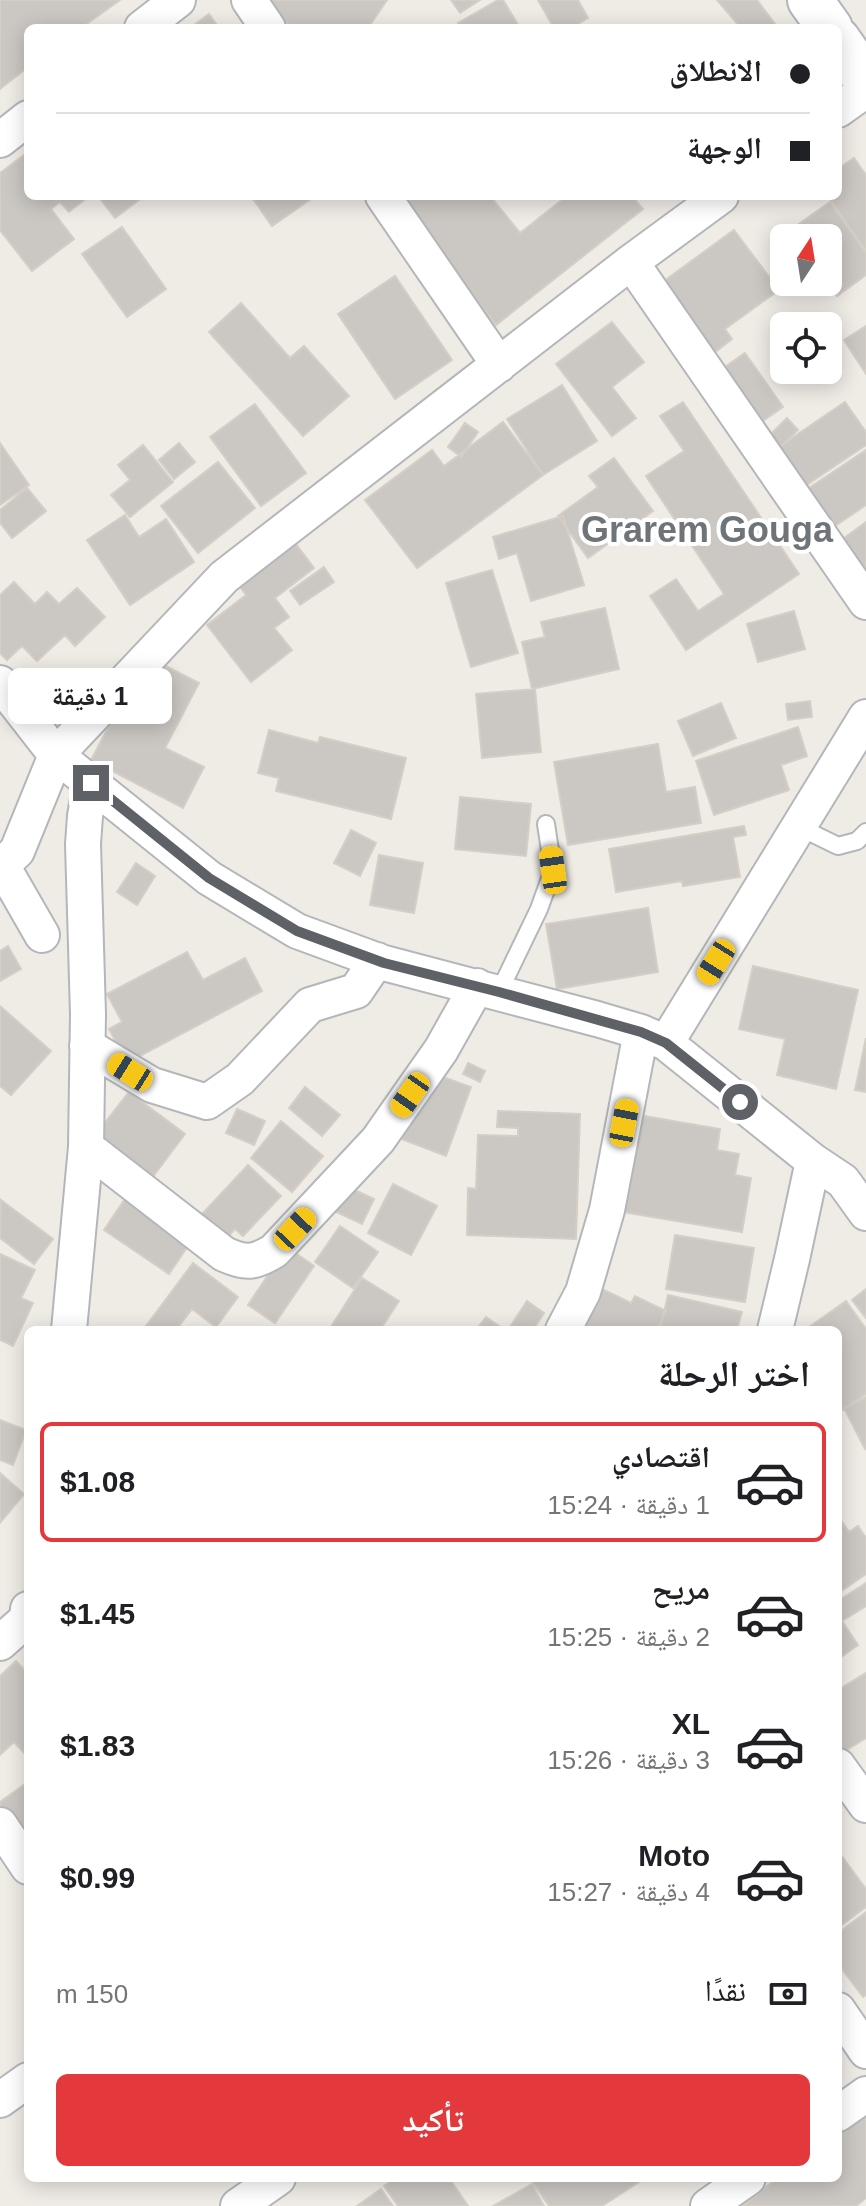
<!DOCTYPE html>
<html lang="ar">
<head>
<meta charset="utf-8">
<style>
  body { margin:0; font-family:Arial,"Noto Naskh Arabic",sans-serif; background:#f2f2f2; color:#202124; direction:rtl; height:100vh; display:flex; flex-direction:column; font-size:30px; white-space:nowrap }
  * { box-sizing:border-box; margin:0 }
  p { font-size:26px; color:#757577 }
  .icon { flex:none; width:44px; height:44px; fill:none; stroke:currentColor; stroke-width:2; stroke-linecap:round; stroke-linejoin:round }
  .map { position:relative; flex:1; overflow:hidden; direction:ltr }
  .details { position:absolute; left:24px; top:1326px; width:818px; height:856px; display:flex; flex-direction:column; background:#fff; border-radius:12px; box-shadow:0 4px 20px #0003; direction:rtl }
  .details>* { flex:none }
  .guide { position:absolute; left:24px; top:24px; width:818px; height:176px; border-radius:12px; box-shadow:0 4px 20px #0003; direction:rtl; display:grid; align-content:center; height:176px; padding:0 32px; background:#fff }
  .needle { width:52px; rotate:12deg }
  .controls { position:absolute; left:770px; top:224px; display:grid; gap:16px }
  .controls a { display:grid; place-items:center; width:72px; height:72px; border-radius:12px; background:#fff; box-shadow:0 4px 20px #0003; font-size:40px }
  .end { position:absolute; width:36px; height:36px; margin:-18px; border:10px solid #5e6266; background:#fff; box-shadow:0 0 0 4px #fff }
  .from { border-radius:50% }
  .bubble { position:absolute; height:56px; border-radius:12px; background:#fff; box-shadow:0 4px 20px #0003; font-size:26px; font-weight:700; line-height:56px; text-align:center; direction:rtl }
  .car { position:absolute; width:24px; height:48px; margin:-24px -12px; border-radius:10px; box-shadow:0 0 6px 2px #0007; background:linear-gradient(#f5c518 24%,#345 0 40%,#f5c518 0 76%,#345 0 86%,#f5c518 0) }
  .guide b { display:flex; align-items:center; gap:28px; height:76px; font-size:30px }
  .guide b+b { border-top:2px solid #e0e0e0 }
  .guide i { width:20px; height:20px; background:#202124 }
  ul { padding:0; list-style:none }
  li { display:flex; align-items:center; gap:24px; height:120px; margin:0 16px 12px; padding:0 16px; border:4px solid transparent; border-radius:12px }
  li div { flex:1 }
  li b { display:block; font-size:30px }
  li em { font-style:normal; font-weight:700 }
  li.selected { border-color:#e3383c }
  li>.icon { width:72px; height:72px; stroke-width:1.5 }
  h2 { padding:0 32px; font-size:36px; line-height:96px }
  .pay { display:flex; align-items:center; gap:20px; height:88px; padding:0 32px; font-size:30px }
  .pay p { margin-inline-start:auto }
  .button { display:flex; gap:16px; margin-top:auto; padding:16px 32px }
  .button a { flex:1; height:92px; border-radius:12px; background:#e3383c; color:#fff; font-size:32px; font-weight:700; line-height:92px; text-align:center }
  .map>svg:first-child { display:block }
</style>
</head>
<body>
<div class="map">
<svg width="866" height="2206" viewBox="0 0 866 2206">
  <rect width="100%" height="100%" fill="#efece6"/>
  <path fill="#cbc7c3" stroke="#d4cec5" stroke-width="2" d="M0,0H120L81,28H28V67L0,89Z
    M269,0H387L368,28H291Z
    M451,0H480L460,13Z
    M498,0H503L520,28H462L458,23Z
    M538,0H578L588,18L571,28H554Z
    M717,0H757L778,28H741Z
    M209,14L219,28H190Z
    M28,152V196H89L69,212L60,202L51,209L74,239L32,271L0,230V173Z
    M854,158L866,175V251L828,196H838V169Z
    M98,196H144L115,218Z
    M251,196H315L272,226Z
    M400,196H490L520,233L567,196H632L643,209L496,325L403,209Z
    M830,202L866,253V275L837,296L827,282L828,238H784V245L779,238Z
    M122,227L166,289L127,317L82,254Z
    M734,230L779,290L725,329L732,339L701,363L649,292Z
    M395,276L452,360L395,399L338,314Z
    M241,303L290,358L304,346L349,396L303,436L209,332Z
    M612,322L644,362L612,387L636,418L612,436L556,364Z
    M866,326V374L844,340Z
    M745,353L783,407L750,430L712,376Z
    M562,385L597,441L543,475L507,419Z
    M683,402L799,574L686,650L650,596L676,579L698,611L724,594L646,476L684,451L660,416Z
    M845,402L866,432V445L802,488L776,449Z
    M255,404L306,473L261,506L210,437Z
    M787,418L798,430L774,453L763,442Z
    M503,422L543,475L417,568L365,500L432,450L444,466Z
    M465,423L478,432L461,457L448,447Z
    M0,443L29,485L0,505Z
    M179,443L195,462L174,479L159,460Z
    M143,445L173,482L130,517L111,495L130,480L118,465Z
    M866,450V505L832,528L806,490Z
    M614,458L653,511L588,558L558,516L598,487L589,476Z
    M218,462L255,508L198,553L161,506Z
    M27,488L46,511L12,538L0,523V510Z
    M125,515L139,537L166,519L194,562L130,605L87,540Z
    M563,516L584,585L531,601L517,553L499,559L493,537Z
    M866,522V586L836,544Z
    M293,540L314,568L275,598L289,617L274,628L292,650L251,682L207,625L246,595L237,583Z
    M324,567L334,582L300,605L290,591Z
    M492,570L518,653L471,667L446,583Z
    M14,582L35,604L47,592L59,604L77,588L105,617L75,646L65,635L37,661L22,646L7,660L0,653V595Z
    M605,608L619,669L532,689L522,642L545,637L541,622Z
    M794,611L805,649L758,662L747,624Z
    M146,656L199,683L165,748L204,767L183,808L91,760Z
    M535,689L541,752L482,758L476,694Z
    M810,701L812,717L788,720L786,704Z
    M721,703L736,738L693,756L678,721Z
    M798,727L807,756L781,765L789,790L714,815L696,761Z
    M269,730L318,743L320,737L406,758L391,819L276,791L279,778L258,773Z
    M658,744L666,792L695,787L701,823L568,845L554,762Z
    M460,797L531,804L526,856L455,849Z
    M744,826L746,835L733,837L740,877L683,886L682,881L616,892L609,849Z
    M351,830L376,843L360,876L334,863Z
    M379,855L423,863L414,913L370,905Z
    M136,863L155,876L137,905L117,892Z
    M648,908L658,972L557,989L546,924Z
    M8,946L21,969L0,981V951Z
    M187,952L203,980L245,958L262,991L127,1063L109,1029L122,1022L107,994Z
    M753,966L858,990L836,1089L777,1075L785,1039L739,1029Z
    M0,1006L51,1051L11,1095L0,1086Z
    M866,1038V1092L855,1090Z
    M468,1063L485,1071L480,1082L463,1074Z
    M421,1069L471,1087L446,1156L396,1137Z
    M305,1087L340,1115L322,1136L289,1108Z
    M129,1092L185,1134L146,1186L89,1143Z
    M237,1109L265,1121L254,1145L226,1133Z
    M498,1111L580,1114L576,1239L467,1235L468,1188L476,1189L478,1135L518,1136V1128L497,1127Z
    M621,1112L720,1129L717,1150L739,1154L735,1175L751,1178L742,1232L605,1209Z
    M281,1121L323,1156L292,1192L251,1158Z
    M248,1165L281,1196L243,1236L235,1229L214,1251L189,1228Z
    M393,1184L437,1206L411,1255L368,1233Z
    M346,1186L374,1199L362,1224L334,1211Z
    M125,1199L190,1243L169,1274L104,1230Z
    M1,1200L53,1239L34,1264L0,1238Z
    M340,1226L378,1252L353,1288L315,1262Z
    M675,1235L754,1248L745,1302L666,1289Z
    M287,1247L314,1266L275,1323L248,1305Z
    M0,1254L35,1270L21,1298L33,1303L13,1346L0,1340Z
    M193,1263L238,1297L216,1327L192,1309L176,1330H143Z
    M362,1278L399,1301L380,1330H329Z
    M589,1283L631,1303L635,1296L666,1311L657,1330H566Z
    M866,1289V1318L852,1300Z
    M668,1295L742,1312L737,1330H660Z
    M527,1301L544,1313L533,1330H508Z
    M846,1301L866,1329V1394L838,1413V1330H805Z
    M486,1317L500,1327L497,1330H476Z
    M866,1397V1448L865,1449L844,1408Z
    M0,1420L26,1430L13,1465L0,1460Z
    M0,1473L24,1494L0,1523Z
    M838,1516L849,1532L858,1526L866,1538V1574L838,1593Z
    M866,1583V1606L842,1621L858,1645L838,1659V1601Z
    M16,1661L28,1674V1753L26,1755L14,1742L0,1755V1676Z
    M866,1673V1738L838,1755V1690Z
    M28,1782V1848L0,1814V1802Z
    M838,1851L866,1889V1907L838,1928Z
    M866,1912V1995L863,1997L838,1964V1933Z
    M866,2110V2198L856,2206H743L777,2178H838V2128Z
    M395,2178H449L468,2206H398L384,2186Z
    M530,2178H645L602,2206H549Z
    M532,2184L544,2206H493Z
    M381,2189L393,2206H357Z"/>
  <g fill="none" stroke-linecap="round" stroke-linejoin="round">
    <defs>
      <path id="lane" d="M799,827L838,846L857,841L866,832
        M499,992L539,909L553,870L546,824"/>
      <path id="street" d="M249,0L268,28
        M142,28L178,0
        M838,110L866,90
        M0,140L28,118
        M383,196L499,365
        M631,262L866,602
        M0,683L56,755L209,878L297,931L384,963L597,1019L641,1032L666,1043L813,1161L843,1181L866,1213
        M0,862L42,935
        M0,867L17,851L56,755L224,577L631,262L721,196
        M666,1043L866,717
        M87,1046L152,1085L207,1102L240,1079L310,1005L356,991L377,960
        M86,1147L224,1254C246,1264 254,1263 274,1251L378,1140L441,1050L477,986
        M69,1330L86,1147L88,1014L83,844L85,816L91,783
        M563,1330L583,1292L607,1210L641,1032
        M775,1330L792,1259L813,1161
        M0,1643L27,1619L28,1609
        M838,1766L866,1805
        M0,1825L28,1867
        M838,2010L866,2051
        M0,2100L28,2080
        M838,2114L866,2094
        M238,2206L278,2178
        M708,2206L748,2178"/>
      <path id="secondary" d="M810,0L830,28
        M838,40L866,80"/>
    </defs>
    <use href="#lane" stroke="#b3b7ba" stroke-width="20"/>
    <use href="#street" stroke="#b3b7ba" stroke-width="38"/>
    <use href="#secondary" stroke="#b2b6ba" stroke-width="48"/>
    <use href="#lane" stroke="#fff" stroke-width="16"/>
    <use href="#street" stroke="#fff" stroke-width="34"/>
    <use href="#secondary" stroke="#fff" stroke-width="44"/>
  </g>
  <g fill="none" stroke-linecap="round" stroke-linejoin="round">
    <path stroke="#5e6266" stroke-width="10" d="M91,783L209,878L297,931L384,963L499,992L641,1032L666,1043L740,1102"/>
  </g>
  <g text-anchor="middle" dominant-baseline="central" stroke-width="8" stroke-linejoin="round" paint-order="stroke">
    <g font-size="36" font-weight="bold" fill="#6f7478" stroke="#fff">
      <text x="707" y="529">Grarem Gouga</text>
    </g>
  </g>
</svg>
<div class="controls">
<a><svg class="needle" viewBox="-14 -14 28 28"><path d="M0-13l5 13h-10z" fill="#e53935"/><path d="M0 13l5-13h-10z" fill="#757577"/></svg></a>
<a><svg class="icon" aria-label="locate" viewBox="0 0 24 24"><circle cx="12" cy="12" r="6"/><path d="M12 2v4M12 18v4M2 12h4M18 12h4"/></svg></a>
</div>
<i class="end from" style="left:740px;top:1102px"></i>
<i class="end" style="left:91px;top:783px"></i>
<div class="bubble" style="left:8px;top:668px;width:164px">1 دقيقة</div>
<i class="car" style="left:553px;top:870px;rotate:352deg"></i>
<i class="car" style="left:716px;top:962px;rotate:212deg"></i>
<i class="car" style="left:130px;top:1072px;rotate:302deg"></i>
<i class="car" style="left:410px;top:1095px;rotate:215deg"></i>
<i class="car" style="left:624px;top:1123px;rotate:11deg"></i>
<i class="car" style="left:295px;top:1229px;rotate:43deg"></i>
<div class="guide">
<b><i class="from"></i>الانطلاق</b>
<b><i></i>الوجهة</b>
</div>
<section class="details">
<h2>اختر الرحلة</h2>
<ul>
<li class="selected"><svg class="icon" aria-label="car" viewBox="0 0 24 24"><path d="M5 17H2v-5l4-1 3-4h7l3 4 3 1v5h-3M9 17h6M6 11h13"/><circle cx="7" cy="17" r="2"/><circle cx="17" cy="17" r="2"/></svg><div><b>اقتصادي</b><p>1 دقيقة · 15:24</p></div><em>$1.08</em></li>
<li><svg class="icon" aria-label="car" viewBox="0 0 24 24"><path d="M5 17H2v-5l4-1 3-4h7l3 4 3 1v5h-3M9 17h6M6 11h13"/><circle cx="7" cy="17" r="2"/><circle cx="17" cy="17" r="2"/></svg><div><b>مريح</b><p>2 دقيقة · 15:25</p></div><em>$1.45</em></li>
<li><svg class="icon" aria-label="car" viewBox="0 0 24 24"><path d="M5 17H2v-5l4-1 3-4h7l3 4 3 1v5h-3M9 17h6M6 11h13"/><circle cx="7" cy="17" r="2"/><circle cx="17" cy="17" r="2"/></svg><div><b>XL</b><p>3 دقيقة · 15:26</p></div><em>$1.83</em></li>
<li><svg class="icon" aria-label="car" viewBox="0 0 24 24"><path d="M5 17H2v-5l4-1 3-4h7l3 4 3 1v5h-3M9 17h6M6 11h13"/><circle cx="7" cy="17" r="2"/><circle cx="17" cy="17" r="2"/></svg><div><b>Moto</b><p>4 دقيقة · 15:27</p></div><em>$0.99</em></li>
</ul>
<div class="pay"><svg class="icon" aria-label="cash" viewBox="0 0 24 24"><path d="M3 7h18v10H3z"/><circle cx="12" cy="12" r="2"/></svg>نقدًا<p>150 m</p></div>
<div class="button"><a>تأكيد</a></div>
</section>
</div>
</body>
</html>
